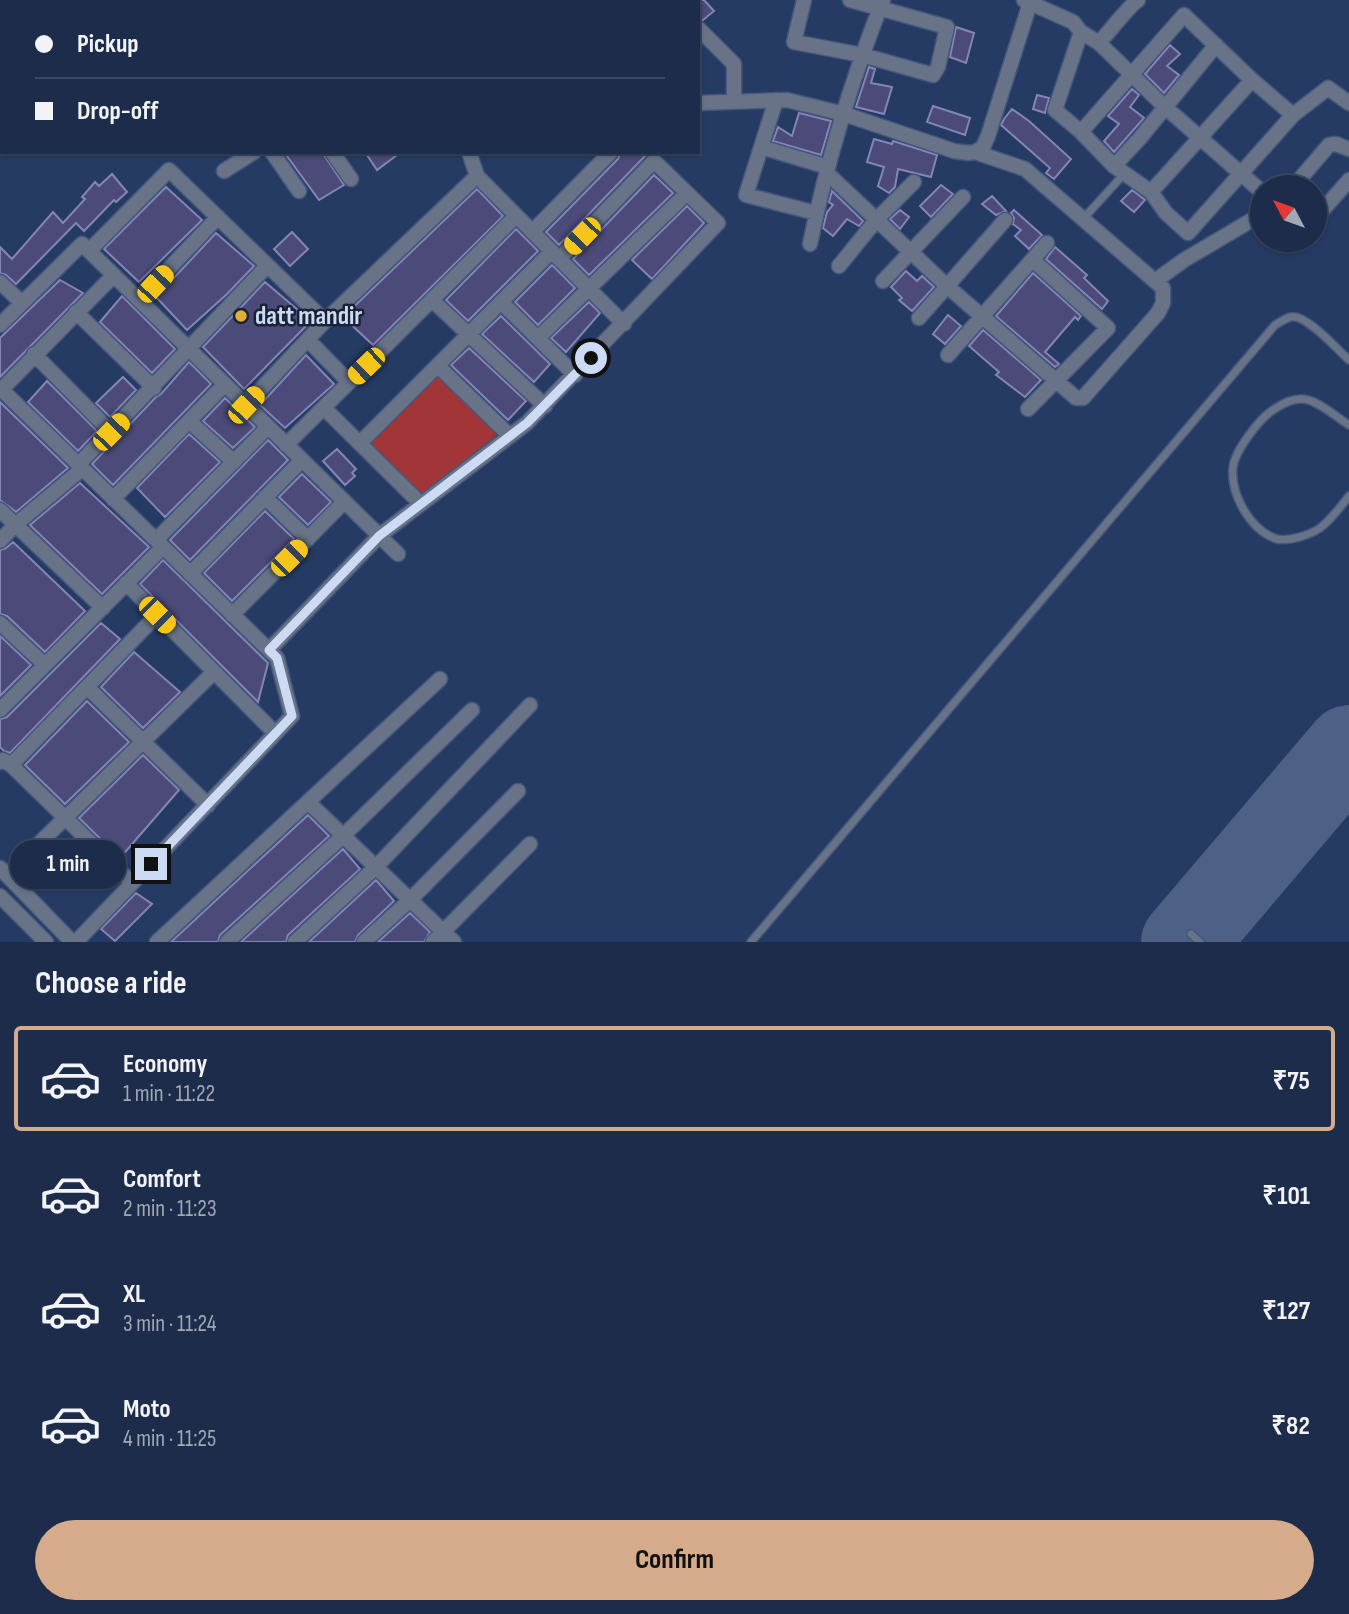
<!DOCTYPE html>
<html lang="en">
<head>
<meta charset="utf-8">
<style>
  body { margin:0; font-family:"Sofia Sans Condensed",sans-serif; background:#293854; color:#f1f3f6; height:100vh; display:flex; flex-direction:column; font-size:26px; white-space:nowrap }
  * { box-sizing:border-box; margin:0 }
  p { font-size:23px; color:#a0a7b5 }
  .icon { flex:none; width:38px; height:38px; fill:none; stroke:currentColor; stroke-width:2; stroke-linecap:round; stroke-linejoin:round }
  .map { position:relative; height:942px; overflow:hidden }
  .side { display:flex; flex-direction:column; background:#1c2c4a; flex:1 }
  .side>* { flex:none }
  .guide { position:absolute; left:0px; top:0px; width:700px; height:154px; box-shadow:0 2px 5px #0004,0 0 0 2px #3a4862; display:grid; align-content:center; height:154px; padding:0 35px; background:#1c2c4a }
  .needle { width:46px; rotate:311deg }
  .buttons { position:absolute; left:1250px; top:175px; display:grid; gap:14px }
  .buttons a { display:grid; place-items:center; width:77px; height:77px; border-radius:50%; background:#1c2c4a; box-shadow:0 2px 5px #0004,0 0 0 2px #3a4862; font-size:35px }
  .end { position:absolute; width:32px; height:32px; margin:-16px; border:9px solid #ccdaf3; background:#111; box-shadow:0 0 0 4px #111 }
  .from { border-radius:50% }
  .bubble { position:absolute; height:49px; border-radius:24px; background:#1c2c4a; box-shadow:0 2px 5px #0004,0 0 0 2px #3a4862; font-size:23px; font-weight:700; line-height:49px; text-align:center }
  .car { position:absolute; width:21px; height:42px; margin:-21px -10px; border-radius:9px; box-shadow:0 0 5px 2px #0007; background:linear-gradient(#f5c518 24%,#345 0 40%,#f5c518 0 76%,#345 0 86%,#f5c518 0) }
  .guide b { display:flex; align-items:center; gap:24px; height:66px; font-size:26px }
  .guide b+b { border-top:2px solid #3a4862 }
  .guide i { width:18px; height:18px; background:#f1f3f6 }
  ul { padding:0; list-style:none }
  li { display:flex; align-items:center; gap:21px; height:105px; margin:0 14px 10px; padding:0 21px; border:4px solid transparent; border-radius:7px }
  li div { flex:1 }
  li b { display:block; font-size:26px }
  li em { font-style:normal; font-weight:700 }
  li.on { border-color:#d6ab8b }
  li>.icon { width:63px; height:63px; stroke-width:1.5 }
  h2 { padding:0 35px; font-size:32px; line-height:84px }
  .action { display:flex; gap:14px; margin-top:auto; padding:14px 35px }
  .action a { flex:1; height:80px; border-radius:42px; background:#d6ab8b; color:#111; font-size:28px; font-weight:700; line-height:80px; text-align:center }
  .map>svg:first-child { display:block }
</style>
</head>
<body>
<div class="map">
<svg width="1349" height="942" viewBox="0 0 1349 942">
  <rect width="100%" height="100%" fill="#263b63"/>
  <path fill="#a13537" d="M437,372L499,433L422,496L367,444Z"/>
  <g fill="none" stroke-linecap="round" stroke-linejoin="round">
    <path stroke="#4d6085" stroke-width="86" d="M1184,942L1349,748"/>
  </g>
  <path fill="#4b4a78" stroke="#8485b7" stroke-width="2" d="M698,0H704L714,11L703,20L698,19Z
    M956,27L974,33L966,63L950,57Z
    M1170,45L1180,54L1167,66L1179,75L1164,93L1145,74Z
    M869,67L875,69L871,83L892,87L884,114L856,107Z
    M1132,89L1139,95L1130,107L1144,118L1114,152L1104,141L1119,124L1108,116Z
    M1037,95L1049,98L1045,113L1033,109Z
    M933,106L970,118L965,135L927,122Z
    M1012,109L1029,121L1071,159L1054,179L1046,173L1050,168L1001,125L1004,119Z
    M799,113L831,121L821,155L773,141L778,127L792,136Z
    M874,139L892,144L893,141L937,155L931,177L898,169L895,187L889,193L878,186L884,167L867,162Z
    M284,152H322L344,185L319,200Z
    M365,152H401L377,170Z
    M620,152H641L645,156L559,245L546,232L618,159Z
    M112,174L127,192L116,202L114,200L84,231L76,223L16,284L6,275L0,273V247L12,259L53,212L63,223L85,199L82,197L95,182L99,186Z
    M654,175L673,193L589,275L573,259Z
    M941,185L953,194L931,217L920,206Z
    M166,187L202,220L139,282L104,249Z
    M477,189L503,216L373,345L343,317Z
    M1132,190L1145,200L1134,212L1121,201Z
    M832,191L863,221L859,226L847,219L833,236L823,228L827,212L833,205L829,202Z
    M992,196L1006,211L996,215L982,204Z
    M687,206L704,223L652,279L632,260Z
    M900,210L909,217L900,229L890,219Z
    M1014,210L1042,235L1029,249L1015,236L1021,230L1013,224L1014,218L1011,213Z
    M516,229L538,251L468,321L446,300Z
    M292,232L308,249L290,266L274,249Z
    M216,233L254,266L227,294L187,330L156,297Z
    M1055,247L1087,275L1084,278L1108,301L1102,309L1046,259Z
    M552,265L575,288L538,325L515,302Z
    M906,271L917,281L922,276L934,287L912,311L899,300L902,298L891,287Z
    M1033,273L1081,316L1078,320L1075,317L1045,352L1059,364L1055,367L996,316Z
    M60,280L83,293L0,377V338Z
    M265,282L311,321L244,389L203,347Z
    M122,296L175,349L152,373L100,322Z
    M589,302L600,313L566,352L551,338Z
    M948,315L961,326L945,344L933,334Z
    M501,316L550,364L534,382L482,334Z
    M983,330L1041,380L1025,397L996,375L999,372L969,346Z
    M469,348L526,401L508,420L451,365Z
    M306,355L334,384L285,428L260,405Z
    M189,362L211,384L113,485L92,464L156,397L161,394Z
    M123,377L136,390L110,417L96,403Z
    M47,381L97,431L78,451L28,402Z
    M225,398L255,427L233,448L203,421Z
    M0,402L68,468L16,512L0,500Z
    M189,434L220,462L165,517L137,488Z
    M268,440L288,460L190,560L170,540Z
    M337,449L356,469L352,473L355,476L345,485L323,461Z
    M302,474L331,502L308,525L279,497Z
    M80,483L149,547L102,594L30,525Z
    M265,511L294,539L232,601L204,573Z
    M13,542L85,611L45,652L7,616L0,614V550L6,548Z
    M163,560L268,663L258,702L140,584Z
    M101,623L120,639L10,753L4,751L0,747V719L7,717Z
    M0,636L31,665L0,696Z
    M134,652L180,692L143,728L101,687Z
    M87,701L129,742L65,804L25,765Z
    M143,755L179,790L120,858L79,818Z
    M308,815L329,836L220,935L218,942H171Z
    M343,849L360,869L288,935L286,942H241Z
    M376,880L394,901L358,935L355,942H309Z
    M136,893L152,904L115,941L101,929Z
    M410,913L430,932L424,942H378Z"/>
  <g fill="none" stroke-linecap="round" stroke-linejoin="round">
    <defs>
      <path id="service" d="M1083,219L1124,174
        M1349,425C1338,418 1319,402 1308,400C1295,396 1282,404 1273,410C1259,419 1235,451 1233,467C1230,493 1249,528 1274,538C1286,543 1310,535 1320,528C1331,520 1341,506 1349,496
        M1191,934L1200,942
        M751,942L1275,325C1280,322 1286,318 1291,317C1306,314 1337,349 1349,360"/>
      <path id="minor" d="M211,0L212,2
        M603,0L604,2
        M804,0L794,42L862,55L933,75L938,67L947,27L850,0
        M1024,0L1073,22L1081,32L1099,43L1165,107L1262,192
        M62,2L64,0
        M254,2L257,0
        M386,2L389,0
        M464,2L467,0
        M552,2L554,0
        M0,20L2,22
        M698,28L734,64V101
        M1081,32L1055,110L1081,132L1114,166L1151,192L1166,213L1188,233L1293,115L1328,88L1349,103
        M1099,43C1109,32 1128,7 1138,0
        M0,46L2,44
        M776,100L746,195L816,213
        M1081,132L1184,15L1252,80L1293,115
        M761,147L828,167
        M272,152L299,191
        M332,152L351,179
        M469,152L477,176
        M1114,166L1140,138L1216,45
        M224,171L254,152
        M828,174L947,286L1076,398H1083L1158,313L1163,303V288L1025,169L975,152
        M1293,187L1329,145L1336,144L1349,149
        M1151,192L1252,80
        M1314,213L1321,212L1349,180
        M532,232L611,152
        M810,244C827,161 852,79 883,0
        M89,251L169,170L325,321
        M839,266L877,219L914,182
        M883,281L963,197
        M1155,281L1184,260L1262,214
        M0,282L22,303
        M139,300L218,217
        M432,300L545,406
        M501,302L575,375
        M76,312L154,388
        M919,318L1005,220
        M0,325L82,244L398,554
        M538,338L687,193
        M308,340L349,382
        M34,354L111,432
        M948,355L1047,243
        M438,366L510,436
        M0,388L277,658L292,716L76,942
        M0,391L114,275
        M246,405L325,321L477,176L624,324
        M324,408L421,504
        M1028,409L1108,328L1033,260
        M189,421L234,462
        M360,443L551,252
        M286,445L516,216
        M78,465L267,266
        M265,497L308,539
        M113,499L225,384
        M0,510L103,608
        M156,540L268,427
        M0,541L15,525L82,469
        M190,574L302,460
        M126,583L275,733
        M232,615L344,502
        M0,623L45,665
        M269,650L379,536L527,423L718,223L654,161L559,259
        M87,687L208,805
        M0,710L163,547
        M0,762L3,760L11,765L132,883
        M11,765L157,615
        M308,802L454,942
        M7,875L214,672
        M157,942L440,679
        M227,942L343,836L472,710
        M295,942L376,867L530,705
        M364,942L410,900L518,791
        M433,942L530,844"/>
      <path id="tertiary" d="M350,0L352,2
        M698,103L787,100L844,114L954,151L968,153L975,152L983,147L988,136L1031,0
        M0,868L72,942
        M0,896L46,942"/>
    </defs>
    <use href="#service" stroke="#44587d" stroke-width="10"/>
    <use href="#minor" stroke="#44587d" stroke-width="17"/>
    <use href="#tertiary" stroke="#44587d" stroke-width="17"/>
    <use href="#service" stroke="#687387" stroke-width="7"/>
    <use href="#minor" stroke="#687387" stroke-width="14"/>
    <use href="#tertiary" stroke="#687387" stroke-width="14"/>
  </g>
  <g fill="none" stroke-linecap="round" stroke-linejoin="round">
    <path stroke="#ccdaf3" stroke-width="9" d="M151,864L292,716L277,658L269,650L379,536L527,423L591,358"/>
  </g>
  <circle fill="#e4ae35" stroke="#192335" stroke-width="2.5" cx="241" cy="316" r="7"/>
  <g text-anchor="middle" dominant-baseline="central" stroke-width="5" stroke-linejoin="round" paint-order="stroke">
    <g font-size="26" font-weight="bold" fill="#ccdaf3" stroke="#192335" text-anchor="start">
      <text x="255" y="316">datt mandir</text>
    </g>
  </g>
</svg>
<div class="buttons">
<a><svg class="needle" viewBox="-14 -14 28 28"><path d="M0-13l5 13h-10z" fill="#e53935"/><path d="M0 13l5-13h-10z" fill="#a0a7b5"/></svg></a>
</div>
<i class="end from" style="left:591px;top:358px"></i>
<i class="end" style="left:151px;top:864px"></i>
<div class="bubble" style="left:10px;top:840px;width:116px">1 min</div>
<i class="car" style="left:582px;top:236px;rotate:224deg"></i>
<i class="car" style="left:155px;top:284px;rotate:43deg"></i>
<i class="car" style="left:366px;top:366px;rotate:226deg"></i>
<i class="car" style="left:246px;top:405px;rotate:43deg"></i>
<i class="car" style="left:111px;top:432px;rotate:44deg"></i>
<i class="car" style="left:289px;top:558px;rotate:45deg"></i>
<i class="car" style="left:157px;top:615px;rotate:135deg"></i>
<div class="guide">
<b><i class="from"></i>Pickup</b>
<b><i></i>Drop-off</b>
</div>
</div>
<section class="side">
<h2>Choose a ride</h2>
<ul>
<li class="on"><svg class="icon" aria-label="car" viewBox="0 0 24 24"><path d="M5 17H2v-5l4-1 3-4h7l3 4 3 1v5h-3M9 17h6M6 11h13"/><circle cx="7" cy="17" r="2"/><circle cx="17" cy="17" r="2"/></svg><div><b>Economy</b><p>1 min · 11:22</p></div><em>₹75</em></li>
<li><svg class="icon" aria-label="car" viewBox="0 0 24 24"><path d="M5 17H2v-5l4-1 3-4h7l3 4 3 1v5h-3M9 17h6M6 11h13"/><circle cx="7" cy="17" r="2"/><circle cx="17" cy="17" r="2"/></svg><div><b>Comfort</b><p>2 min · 11:23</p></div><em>₹101</em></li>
<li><svg class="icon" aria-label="car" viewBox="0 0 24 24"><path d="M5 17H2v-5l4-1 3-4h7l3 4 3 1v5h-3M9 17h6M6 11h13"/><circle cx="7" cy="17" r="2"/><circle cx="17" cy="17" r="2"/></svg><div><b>XL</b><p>3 min · 11:24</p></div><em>₹127</em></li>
<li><svg class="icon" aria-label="car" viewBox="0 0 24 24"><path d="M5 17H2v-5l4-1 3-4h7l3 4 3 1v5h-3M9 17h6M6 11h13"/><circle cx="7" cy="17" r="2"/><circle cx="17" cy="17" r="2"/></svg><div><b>Moto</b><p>4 min · 11:25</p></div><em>₹82</em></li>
</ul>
<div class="action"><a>Confirm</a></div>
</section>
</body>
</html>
